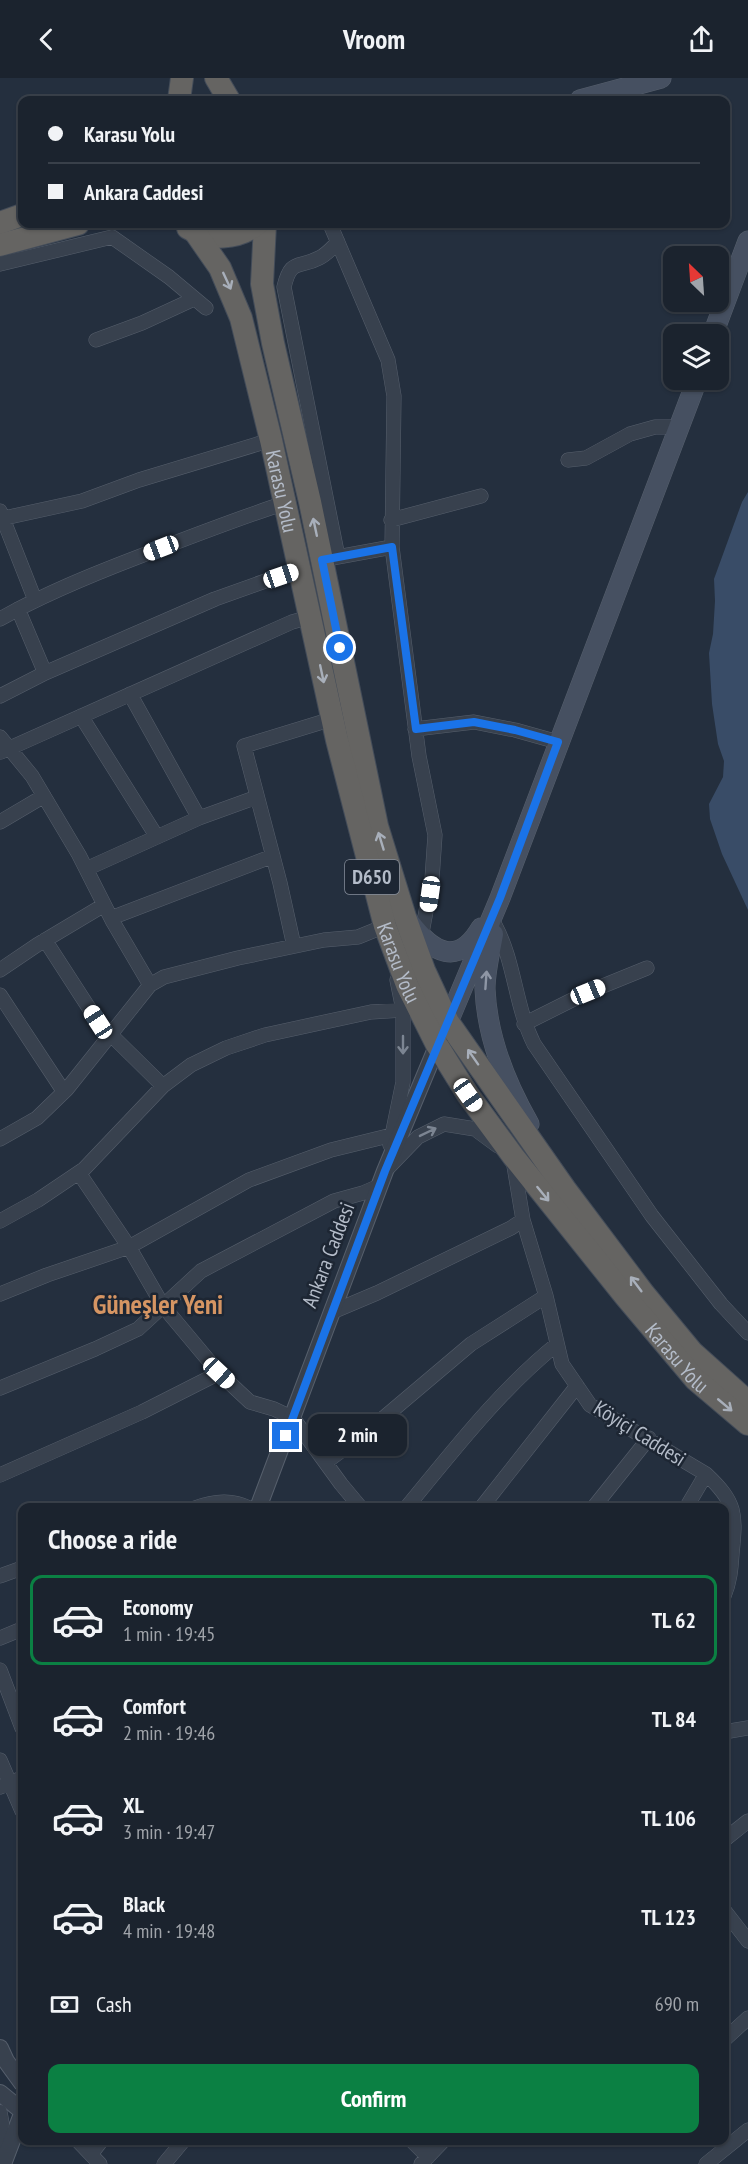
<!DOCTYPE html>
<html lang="en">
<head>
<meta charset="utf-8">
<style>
  body { margin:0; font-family:"PT Sans Narrow",sans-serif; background:#282f3a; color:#f1f3f6; height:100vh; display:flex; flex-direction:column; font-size:22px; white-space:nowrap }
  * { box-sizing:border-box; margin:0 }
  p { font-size:20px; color:#a0a4aa }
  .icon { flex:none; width:33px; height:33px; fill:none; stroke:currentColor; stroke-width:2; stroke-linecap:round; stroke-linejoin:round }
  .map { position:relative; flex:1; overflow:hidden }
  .drawer { position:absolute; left:18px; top:1425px; width:711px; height:642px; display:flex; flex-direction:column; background:#1b232e; border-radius:12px; box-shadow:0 2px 4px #0004,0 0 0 2px #39404a }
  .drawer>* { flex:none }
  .hud { position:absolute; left:18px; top:18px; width:712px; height:132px; border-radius:12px; box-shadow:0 2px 4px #0004,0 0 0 2px #39404a; display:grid; align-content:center; height:132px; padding:0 30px; background:#1b232e }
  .needle { width:39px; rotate:335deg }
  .fabs { position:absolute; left:663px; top:168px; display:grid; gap:12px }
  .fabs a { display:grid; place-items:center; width:66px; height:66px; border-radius:12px; background:#1b232e; box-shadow:0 2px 4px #0004,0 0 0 2px #39404a; font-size:30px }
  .end { position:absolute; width:27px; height:27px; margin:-14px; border:8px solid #1a73e8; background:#fff; box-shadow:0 0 0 3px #fff }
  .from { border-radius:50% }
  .bubble { position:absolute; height:42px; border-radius:12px; background:#1b232e; box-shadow:0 2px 4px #0004,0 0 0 2px #39404a; font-size:20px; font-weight:800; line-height:42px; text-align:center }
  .car { position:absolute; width:18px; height:36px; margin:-18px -9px; border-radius:8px; box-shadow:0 0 4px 2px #0007; background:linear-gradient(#fff 24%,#345 0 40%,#fff 0 76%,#345 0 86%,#fff 0) }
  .hud b { display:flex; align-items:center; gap:21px; height:57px; font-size:22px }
  .hud b+b { border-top:2px solid #39404a }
  .hud i { width:15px; height:15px; background:#f1f3f6 }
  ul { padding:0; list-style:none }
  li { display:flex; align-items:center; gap:18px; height:90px; margin:0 12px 9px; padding:0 18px; border:3px solid transparent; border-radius:12px }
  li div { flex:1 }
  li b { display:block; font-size:22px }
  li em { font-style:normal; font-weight:800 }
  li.active { border-color:#0b8043 }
  li>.icon { width:54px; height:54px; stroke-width:1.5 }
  h2 { padding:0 30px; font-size:27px; line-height:72px }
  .pay { display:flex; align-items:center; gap:15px; height:66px; padding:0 30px; font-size:22px }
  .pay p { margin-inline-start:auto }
  .cta { display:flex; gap:12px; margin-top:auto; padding:12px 30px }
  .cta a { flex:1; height:69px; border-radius:12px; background:#0b8043; color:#fff; font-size:24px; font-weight:800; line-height:69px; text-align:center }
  header { display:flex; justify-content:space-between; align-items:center; height:78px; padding:0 30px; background:#1b232e; font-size:27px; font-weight:800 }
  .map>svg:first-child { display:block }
</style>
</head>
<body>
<header><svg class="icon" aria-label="back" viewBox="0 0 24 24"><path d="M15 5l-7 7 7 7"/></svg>Vroom<svg class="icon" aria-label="share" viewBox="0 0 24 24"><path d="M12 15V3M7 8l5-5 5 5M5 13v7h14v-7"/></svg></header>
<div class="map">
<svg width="748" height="2086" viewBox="0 0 748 2086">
  <rect width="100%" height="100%" fill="#242f3e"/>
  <path fill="#394c67" d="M748,414V832L722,776L710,741L709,726L723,699L724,683L718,666L712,626L709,575L713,556L715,523L714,501L742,424Z"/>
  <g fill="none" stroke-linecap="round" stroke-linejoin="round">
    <defs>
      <path id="minor" d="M330,146L388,282L394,318L392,469L419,678L435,757L432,801L421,860
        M338,164C332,170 326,177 319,180C298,191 291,180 284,209L338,479
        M0,186L112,159L169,199L206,230
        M96,262L142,245L194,221
        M568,382L586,380L630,356L655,349H679
        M0,433L35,522
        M0,441L82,423L139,402L271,362
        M391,442L481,418
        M332,480L392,469
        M18,531L45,595L215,521L299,491
        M0,541C44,516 91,497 138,479C187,460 236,441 285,425
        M130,616L199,740
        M0,618L45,595
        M81,638L157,759
        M415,651L474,644L515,652L558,664
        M0,659L32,698L79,777L113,844L150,907L67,1011L37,1040L0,1061
        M1,674L292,544L310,539
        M0,744L44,718
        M86,791L199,740L257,719
        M111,840L273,778
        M495,847C515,884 515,928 534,966L652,1138L721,1226L748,1255
        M45,862L98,944L163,1008L191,987L226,970L265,957L371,934L403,932
        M294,868L280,805L244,668L332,641
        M0,892L37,867L104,827
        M150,907L164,899L238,880L324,862L358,859L385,848L386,854
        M0,917L64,1014
        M524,946L588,914L647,890
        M390,1067L403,1004V932L397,902
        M513,1082L523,1142L546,1218L562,1286L590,1327L706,1396C737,1425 736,1436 732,1476C731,1491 730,1504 724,1518
        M389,1089L418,1059L444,1046L475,1051L498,1068
        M79,1095L129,1169L163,1228L219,1295L250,1324L274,1331L293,1340L341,1406L361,1430
        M0,1143L38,1122L84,1091L163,1008
        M0,1216L47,1197L129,1169L249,1102L331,1072L392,1057
        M332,1234L377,1215L511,1150L523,1142
        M0,1310L95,1271L138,1251L201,1193L334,1123L363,1115L379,1108
        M326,1384L368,1353L471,1266L546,1218
        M0,1397L142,1334L219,1295
        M195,1430C213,1423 232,1421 249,1430
        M406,1430C453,1373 499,1313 557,1266
        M481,1430L577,1308
        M593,1430L649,1360
        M686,1430L706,1396
        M0,1498L22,1490
        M0,1560L22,1551
        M0,1592L22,1650
        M724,1654L748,1650
        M0,1682L22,1733
        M0,1709L22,1700
        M724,1762L748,1743
        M724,1832L748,1863
        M724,1962L748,1940
        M0,2034L2,2045L0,2081
        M77,2062L100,2086
        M411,2062L428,2079
        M91,2076L102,2062
        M164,2086L184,2062
        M421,2086L444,2062
        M706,2086L748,2052"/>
      <path id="tertiary" d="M258,1430L385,1093L440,961
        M0,1970L6,1983L22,2005
        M0,2015L22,2033
        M3,2086L22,2036"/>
      <path id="secondary" d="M580,22L661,0
        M713,256L748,163
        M410,845C433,875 458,889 481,850
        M493,856C490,874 485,893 485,911C487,958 506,1006 529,1046
        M448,944L500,820L697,302"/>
      <g id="trunk">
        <path d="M216,0L229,22"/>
        <path d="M179,22L182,0"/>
        <path d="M0,145L22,137"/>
        <path d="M265,146L262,206L273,265L310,424L377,748L405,839L424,892L448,944L565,1111L644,1216L692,1274L748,1324"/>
        <path d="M188,150C209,163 238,161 257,146"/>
        <path id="s1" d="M195,154L220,190L241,240L271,362L337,662L385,848L407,907L437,967L468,1017L513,1078L625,1218L695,1301L748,1346"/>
        <path d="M0,167L78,146"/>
      </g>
    </defs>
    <use href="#minor" stroke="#565f6c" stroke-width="15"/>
    <use href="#tertiary" stroke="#565f6c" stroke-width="18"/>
    <use href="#secondary" stroke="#565f6c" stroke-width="21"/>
    <use href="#trunk" stroke="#434c59" stroke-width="24"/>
    <use href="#minor" stroke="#38414e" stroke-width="14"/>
    <use href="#tertiary" stroke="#38414e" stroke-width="16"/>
    <use href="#secondary" stroke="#465061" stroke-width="20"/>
    <use href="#trunk" stroke="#656462" stroke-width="22"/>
  </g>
  <defs><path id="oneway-shaft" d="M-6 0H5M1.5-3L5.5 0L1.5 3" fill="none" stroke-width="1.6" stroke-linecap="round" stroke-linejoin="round" transform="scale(1.5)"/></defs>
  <g stroke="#a8afba">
    <use href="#oneway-shaft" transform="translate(227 203) rotate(65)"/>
    <use href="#oneway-shaft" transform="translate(315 449) rotate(-102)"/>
    <use href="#oneway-shaft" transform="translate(322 596) rotate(78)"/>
    <use href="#oneway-shaft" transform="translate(381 763) rotate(-107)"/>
    <use href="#oneway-shaft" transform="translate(473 979) rotate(-125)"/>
    <use href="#oneway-shaft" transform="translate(543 1116) rotate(51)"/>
    <use href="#oneway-shaft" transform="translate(636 1206) rotate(-127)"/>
    <use href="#oneway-shaft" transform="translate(725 1327) rotate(40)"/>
  </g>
  <use stroke="#8e96a5" href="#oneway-shaft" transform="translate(486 902) rotate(-86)"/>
  <g stroke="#7c8592">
    <use href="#oneway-shaft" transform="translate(403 967) rotate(90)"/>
    <use href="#oneway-shaft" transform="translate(428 1054) rotate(-26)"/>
  </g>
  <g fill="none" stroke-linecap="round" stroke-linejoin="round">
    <path stroke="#1a73e8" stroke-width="8" d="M286,1358L385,1093L500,820L558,664L515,652L474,644L416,651L392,469L322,482L340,570"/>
  </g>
  <g text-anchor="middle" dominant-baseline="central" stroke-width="5" stroke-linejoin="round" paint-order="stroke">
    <rect fill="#1d2633" stroke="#878f9c" stroke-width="1.5" x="345" y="782" width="54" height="34" rx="4.5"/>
    <g font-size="20" font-weight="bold" fill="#b4bcc9">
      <text x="372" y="799">D650</text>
    </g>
    <g font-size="21" fill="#b4bcc9" stroke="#1d2633">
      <text stroke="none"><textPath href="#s1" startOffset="276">Karasu Yolu</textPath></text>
      <text stroke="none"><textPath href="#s1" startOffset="762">Karasu Yolu</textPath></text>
      <text transform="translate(328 1177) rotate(-69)">Ankara Caddesi</text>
      <text stroke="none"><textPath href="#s1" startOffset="1248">Karasu Yolu</textPath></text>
      <text transform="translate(640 1355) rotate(32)">Köyiçi Caddesi</text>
    </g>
    <g font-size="27" font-weight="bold" fill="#d59563" stroke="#1d2633">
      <text x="158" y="1226">Güneşler Yeni</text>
    </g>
  </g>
</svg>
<div class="fabs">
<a><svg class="needle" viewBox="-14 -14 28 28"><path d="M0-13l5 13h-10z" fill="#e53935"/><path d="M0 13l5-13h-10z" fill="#a0a4aa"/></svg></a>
<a><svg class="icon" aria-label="layers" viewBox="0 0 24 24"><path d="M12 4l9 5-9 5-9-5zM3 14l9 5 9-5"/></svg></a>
</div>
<i class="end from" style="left:340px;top:570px"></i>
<i class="end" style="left:286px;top:1358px"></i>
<div class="bubble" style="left:308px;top:1336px;width:99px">2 min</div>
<i class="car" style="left:161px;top:470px;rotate:249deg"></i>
<i class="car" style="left:281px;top:498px;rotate:71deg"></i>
<i class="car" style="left:430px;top:816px;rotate:188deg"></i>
<i class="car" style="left:588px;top:914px;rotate:68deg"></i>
<i class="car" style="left:98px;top:944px;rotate:327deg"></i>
<i class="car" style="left:468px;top:1017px;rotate:145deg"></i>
<i class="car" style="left:219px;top:1295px;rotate:133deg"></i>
<div class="hud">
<b><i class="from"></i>Karasu Yolu</b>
<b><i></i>Ankara Caddesi</b>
</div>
<section class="drawer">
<h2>Choose a ride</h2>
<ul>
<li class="active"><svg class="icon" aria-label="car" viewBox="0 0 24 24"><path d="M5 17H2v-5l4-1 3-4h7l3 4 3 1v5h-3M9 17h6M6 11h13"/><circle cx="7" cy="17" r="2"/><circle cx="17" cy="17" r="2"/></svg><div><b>Economy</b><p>1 min · 19:45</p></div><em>TL 62</em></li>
<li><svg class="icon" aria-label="car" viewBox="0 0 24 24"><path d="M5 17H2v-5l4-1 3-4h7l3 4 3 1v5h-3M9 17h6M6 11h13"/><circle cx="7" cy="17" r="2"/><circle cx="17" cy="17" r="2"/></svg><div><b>Comfort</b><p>2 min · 19:46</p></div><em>TL 84</em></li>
<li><svg class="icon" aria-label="car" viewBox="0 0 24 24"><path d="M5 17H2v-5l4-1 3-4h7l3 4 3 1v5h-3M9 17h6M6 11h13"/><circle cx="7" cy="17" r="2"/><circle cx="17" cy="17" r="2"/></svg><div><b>XL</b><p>3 min · 19:47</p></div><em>TL 106</em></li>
<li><svg class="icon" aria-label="car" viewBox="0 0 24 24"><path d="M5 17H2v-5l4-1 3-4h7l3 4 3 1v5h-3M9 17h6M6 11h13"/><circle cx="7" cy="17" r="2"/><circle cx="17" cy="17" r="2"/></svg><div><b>Black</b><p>4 min · 19:48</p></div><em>TL 123</em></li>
</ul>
<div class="pay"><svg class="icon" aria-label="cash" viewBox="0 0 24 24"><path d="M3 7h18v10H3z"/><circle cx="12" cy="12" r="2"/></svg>Cash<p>690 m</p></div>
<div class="cta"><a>Confirm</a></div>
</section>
</div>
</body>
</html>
